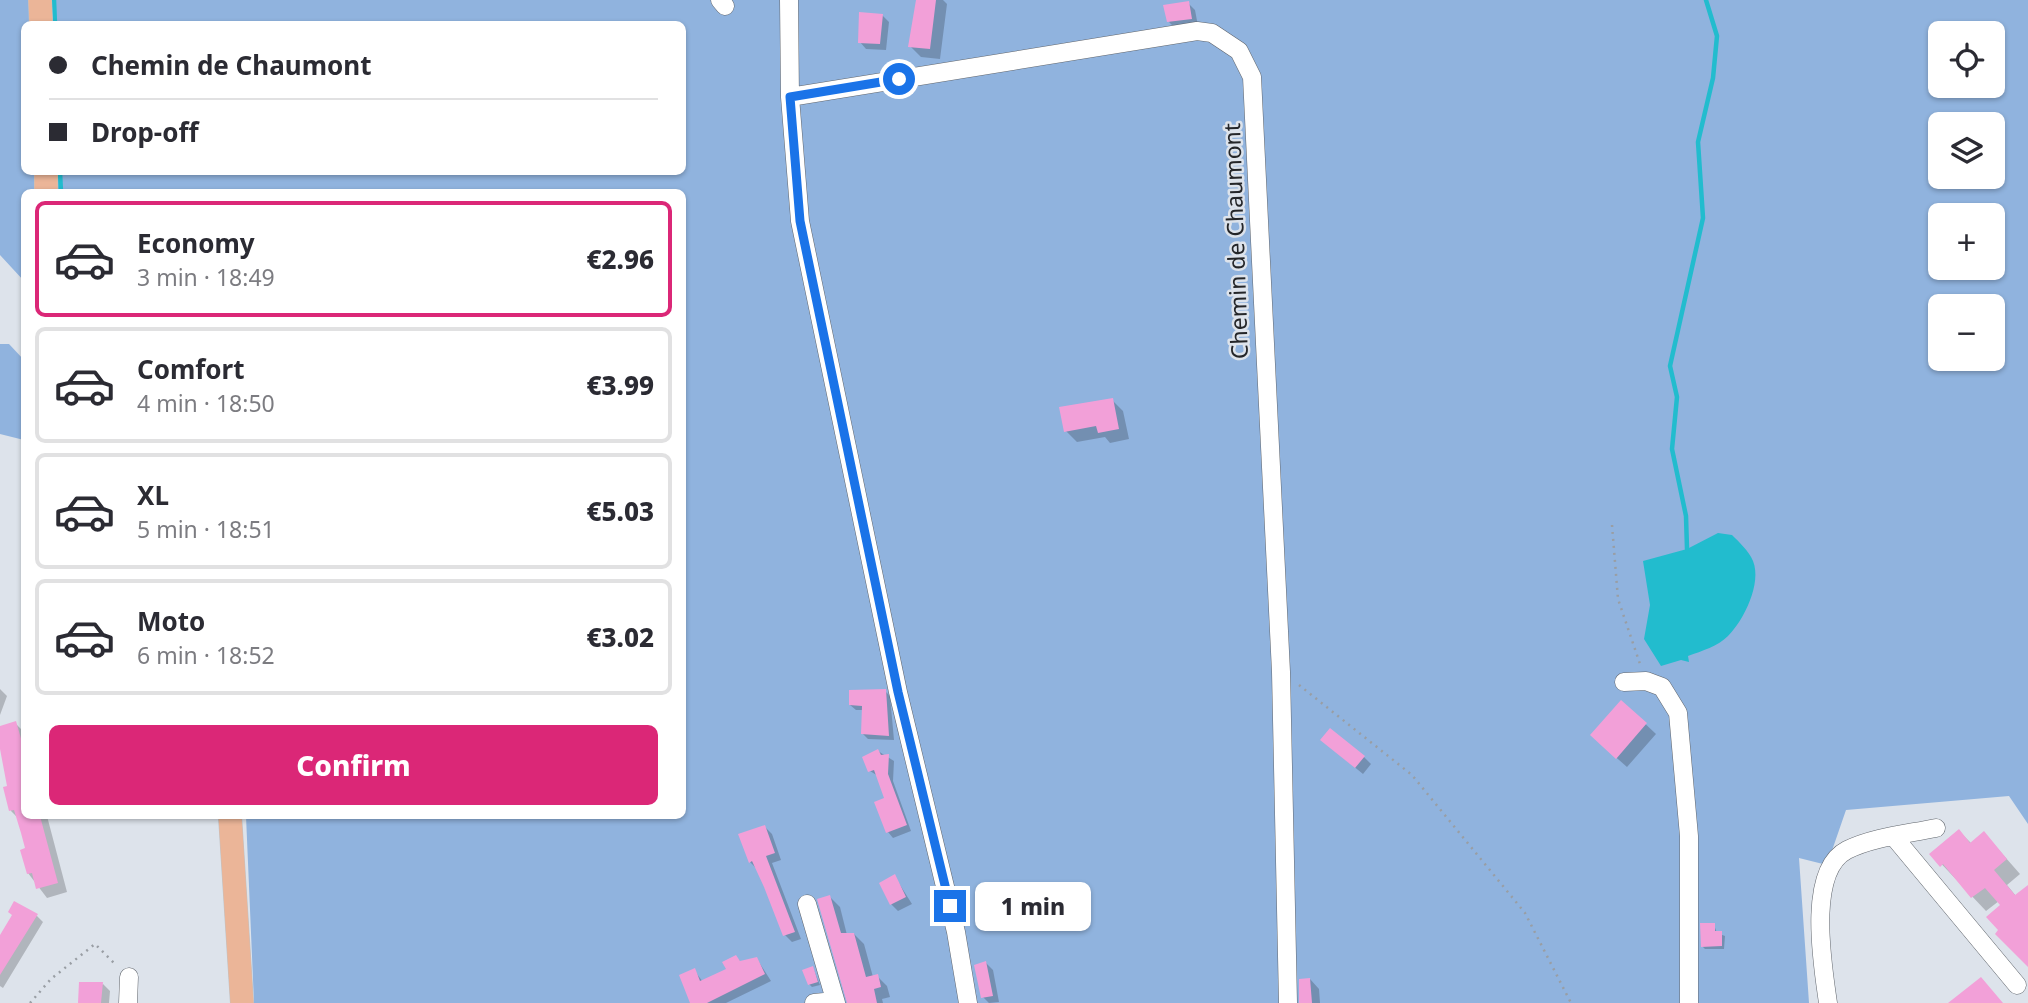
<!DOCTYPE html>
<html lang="en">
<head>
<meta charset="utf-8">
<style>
  body { margin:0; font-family:"Noto Sans",sans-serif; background:#f2f2f3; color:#2b2b33; height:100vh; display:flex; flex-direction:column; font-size:26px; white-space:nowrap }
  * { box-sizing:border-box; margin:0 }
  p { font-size:23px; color:#7c7c81 }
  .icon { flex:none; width:38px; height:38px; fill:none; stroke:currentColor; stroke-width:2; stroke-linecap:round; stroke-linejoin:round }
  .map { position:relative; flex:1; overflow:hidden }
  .drawer { position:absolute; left:21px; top:189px; width:665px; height:630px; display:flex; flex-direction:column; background:#fff; border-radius:10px; box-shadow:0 2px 5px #0004 }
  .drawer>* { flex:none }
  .top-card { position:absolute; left:21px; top:21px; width:665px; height:154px; border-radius:10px; box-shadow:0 2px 5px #0004; display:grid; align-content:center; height:154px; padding:0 28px; background:#fff }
  .controls { position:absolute; left:1928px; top:21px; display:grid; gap:14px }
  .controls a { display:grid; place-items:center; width:77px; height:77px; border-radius:10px; background:#fff; box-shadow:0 2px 5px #0004; font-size:35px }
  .end { position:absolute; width:32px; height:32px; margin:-16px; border:9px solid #1a73e8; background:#fff; box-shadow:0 0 0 4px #fff }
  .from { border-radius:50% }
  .bubble { position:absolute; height:49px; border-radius:10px; background:#fff; box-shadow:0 2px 5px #0004; font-size:23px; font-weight:800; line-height:49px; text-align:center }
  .top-card b { display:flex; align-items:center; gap:24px; height:66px; font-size:26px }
  .top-card b+b { border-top:2px solid #e1e1e2 }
  .top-card i { width:18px; height:18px; background:#2b2b33 }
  ul { padding:12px 0 0; list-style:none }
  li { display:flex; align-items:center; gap:21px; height:116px; margin:0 14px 10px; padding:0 14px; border:4px solid #e1e1e2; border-radius:10px }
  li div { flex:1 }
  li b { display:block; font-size:26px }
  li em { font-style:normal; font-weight:800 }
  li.on { border-color:#db2777 }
  li>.icon { width:63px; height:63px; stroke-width:1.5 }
  .action { display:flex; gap:14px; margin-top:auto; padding:14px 28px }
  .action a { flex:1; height:80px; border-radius:10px; background:#db2777; color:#fff; font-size:28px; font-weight:800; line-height:80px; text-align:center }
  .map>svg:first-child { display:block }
</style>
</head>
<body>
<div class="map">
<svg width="2028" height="1003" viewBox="0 0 2028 1003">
  <rect width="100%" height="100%" fill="#dde3eb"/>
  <path fill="#90b3de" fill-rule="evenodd" d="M0,0H2028V824L2009,796L1846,810L1827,865L1799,858L1809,1003H254L246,816H682V192H24V281L0,255ZM24,24H682V172H24ZM1941,33H1993V86H1941ZM1941,124H1993V177H1941ZM1941,215H1993V268H1941ZM1941,306H1993V359H1941Z
    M0,344H9L24,360V440L0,434Z"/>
  <path fill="#22bcce" d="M1718,533L1732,535C1739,542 1749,551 1753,561C1762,583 1744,620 1728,636C1718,646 1702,651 1688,656L1689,662L1681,660L1661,666L1644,639L1650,605L1643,561L1687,549Z"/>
  <path fill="#0003" d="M918,0H943L947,4L940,59L921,57L910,46Z
    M1188,3L1195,10L1198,26L1176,29L1169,22Z
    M882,15L889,22L886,50L866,49L860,42Z
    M1112,400L1123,411L1129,439L1110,443L1105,437L1077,442L1066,431Z
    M0,689L7,696L0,715Z
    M885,691L890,696L894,740L868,739L863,734L864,710H856L850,705Z
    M1622,702L1656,734L1627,767L1602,745Z
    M15,723L24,732V816H47L67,892L47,898L28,873L27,850L18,818L11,811L0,727Z
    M1330,747L1364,757L1371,764L1363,774Z
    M878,751L894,761L893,781L911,831L893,838L888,832L886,799L878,776L870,771Z
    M765,827L772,834L781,860L772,863L801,939L792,942L785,935L757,869L750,862Z
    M1959,831L1972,844L1984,833L2020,874L2007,885L2016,896L2028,964L2000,930L2003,906L1999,901L1986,911L1932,854Z
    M895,877L912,904L898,911L891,904Z
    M830,897L840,907L847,935L854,934L864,944L873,977L877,976L887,986L890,997L882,999L883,1003H848Z
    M13,915L37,916L43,922L3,988L0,986V939Z
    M1714,925L1717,933L1725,936L1724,949H1705L1702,946Z
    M736,957L742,963L757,959L771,981L726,1003H692L694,970L703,982L728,970Z
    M986,963L993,970L999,1002L989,1003L983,997Z
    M813,968L820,985L812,987L809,984Z
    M1310,979L1319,989L1320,1003H1301Z
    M103,984L110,991L109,1003H80Z"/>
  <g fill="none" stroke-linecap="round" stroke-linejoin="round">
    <path stroke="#22bcce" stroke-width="4.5" d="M54,0L55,24
      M60,172L61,192
      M1687,549L1686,516L1672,449L1677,397L1670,366L1703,218L1698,142L1713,78L1717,36L1706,0"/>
  </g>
  <path fill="#f2a0d8" d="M916,0H936L930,49L908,47Z
    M1189,1L1192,19L1167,22L1163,5Z
    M859,12L883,14L880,44L858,43Z
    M1113,398L1119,429L1098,433L1096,426L1064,432L1059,407Z
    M886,689L889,736L861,734L862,706L849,705V690Z
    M1621,700L1647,723L1616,759L1590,735Z
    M16,721L24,749V816H40L58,883L36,889L32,873L27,874L20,850L25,848L21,833L14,810L9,811L3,787L7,786L0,749V726Z
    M1330,728L1365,756L1355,768L1320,740Z
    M878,749L881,755L889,754L888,774L907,825L886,833L874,802L884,798L874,770L868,772L862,757Z
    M765,825L775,853L766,856L795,932L783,936L764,887L752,861L749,863L738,834Z
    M1959,829L1970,843L1984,831L2007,859L1994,870L2015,895L2028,885V967L1995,934L1998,930L1986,917L2000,905L1985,888L1971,898L1943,864L1940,867L1929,854Z
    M895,874L906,897L890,905L879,883Z
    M830,895L841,933H854L866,977L878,974L881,987L874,989L877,1003H847L817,899Z
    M14,901L38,914L0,975V935L12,915L8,912Z
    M1700,923H1715V931H1722V946L1701,947Z
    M736,955L740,961L757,957L765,974L707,1003H690L679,975L695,968L700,981L726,969L722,962Z
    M986,961L993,996L981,998L974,965Z
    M813,966L818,982L808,985L802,970Z
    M1981,977L2003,1003H1948Z
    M1310,978L1312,1003H1299V979Z
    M79,982H103L101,1003H78Z"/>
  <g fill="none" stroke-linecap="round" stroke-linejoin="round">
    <defs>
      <path id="minor" d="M720,0L725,6
        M789,0L790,97L800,221L898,692L956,932L968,1003
        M790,97L1197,31L1212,33L1239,51L1252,77L1281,672L1288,1003
        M1624,682L1646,681L1662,687L1678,713L1689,836V1003
        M1894,837L2017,985
        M807,904L836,1003
        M128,1003L129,977
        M814,1003L835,1001
        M1828,1003C1823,967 1806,871 1847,850C1873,837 1907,834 1936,828"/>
      <path id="major" d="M40,0L41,24
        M46,172V192
        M230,816L242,1003"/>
    </defs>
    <use href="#minor" stroke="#61666d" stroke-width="19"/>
    <use href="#major" stroke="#c2c2c3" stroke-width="24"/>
    <path stroke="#999ea4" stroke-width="2.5" stroke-dasharray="2 5" stroke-linecap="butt" d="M1612,525L1618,599L1640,664
      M1299,685L1412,775L1525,913L1571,1003
      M30,1003L51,979L95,944L116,965"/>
    <use href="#minor" stroke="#fff" stroke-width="18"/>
    <use href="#major" stroke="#ebb598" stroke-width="23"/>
  </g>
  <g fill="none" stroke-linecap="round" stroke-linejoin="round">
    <path stroke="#1a73e8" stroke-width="9" d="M899,79L790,97L800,221L898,692L950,906"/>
  </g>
  <g text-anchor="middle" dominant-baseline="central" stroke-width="5" stroke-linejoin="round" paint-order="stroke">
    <g font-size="23" fill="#242629" stroke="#dde3eb">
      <text transform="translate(1235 241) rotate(-92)">Chemin de Chaumont</text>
    </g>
  </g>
</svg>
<div class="controls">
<a><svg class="icon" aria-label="locate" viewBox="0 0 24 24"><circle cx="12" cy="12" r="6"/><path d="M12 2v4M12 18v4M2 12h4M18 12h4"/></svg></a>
<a><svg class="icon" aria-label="layers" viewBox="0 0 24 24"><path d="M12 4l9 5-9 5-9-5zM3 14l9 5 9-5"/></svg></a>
<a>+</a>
<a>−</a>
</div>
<i class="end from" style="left:899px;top:79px"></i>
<i class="end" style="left:950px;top:906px"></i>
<div class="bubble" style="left:975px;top:882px;width:116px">1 min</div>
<div class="top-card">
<b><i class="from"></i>Chemin de Chaumont</b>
<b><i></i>Drop-off</b>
</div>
<section class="drawer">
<ul>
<li class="on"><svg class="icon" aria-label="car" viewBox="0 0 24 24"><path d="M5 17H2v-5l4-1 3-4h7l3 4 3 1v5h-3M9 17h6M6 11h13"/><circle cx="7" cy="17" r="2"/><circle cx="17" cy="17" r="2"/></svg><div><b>Economy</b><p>3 min · 18:49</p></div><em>€2.96</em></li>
<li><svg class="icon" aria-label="car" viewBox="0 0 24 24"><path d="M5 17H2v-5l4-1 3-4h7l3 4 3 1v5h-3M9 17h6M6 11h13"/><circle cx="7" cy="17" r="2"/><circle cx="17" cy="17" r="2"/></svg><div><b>Comfort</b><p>4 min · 18:50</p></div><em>€3.99</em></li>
<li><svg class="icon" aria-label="car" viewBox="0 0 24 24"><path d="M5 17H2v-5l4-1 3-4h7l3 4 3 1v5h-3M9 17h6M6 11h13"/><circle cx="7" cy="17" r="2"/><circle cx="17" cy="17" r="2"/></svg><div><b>XL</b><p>5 min · 18:51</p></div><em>€5.03</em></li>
<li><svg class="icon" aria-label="car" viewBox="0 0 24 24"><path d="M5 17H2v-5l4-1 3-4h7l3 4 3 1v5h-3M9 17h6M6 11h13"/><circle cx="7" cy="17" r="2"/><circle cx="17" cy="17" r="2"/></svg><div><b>Moto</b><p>6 min · 18:52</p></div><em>€3.02</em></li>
</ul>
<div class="action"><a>Confirm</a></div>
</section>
</div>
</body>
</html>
